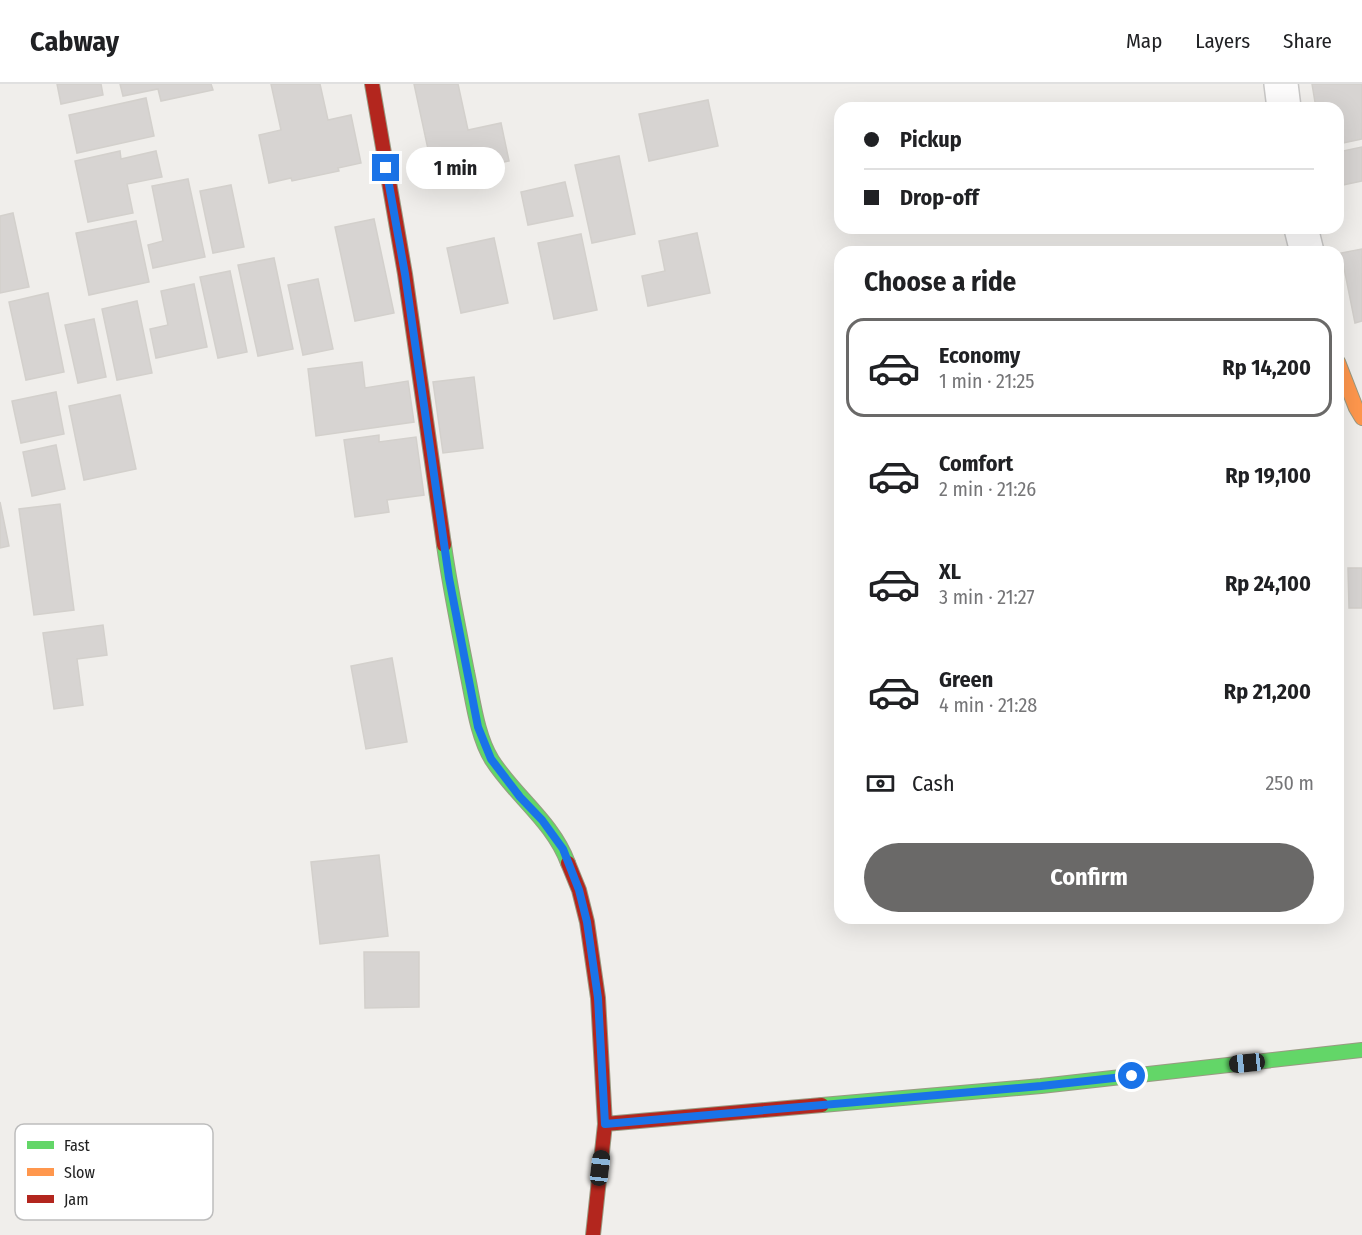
<!DOCTYPE html>
<html lang="en">
<head>
<meta charset="utf-8">
<style>
  body { margin:0; font-family:"Fira Sans Condensed",sans-serif; background:#f2f2f2; color:#202124; height:100vh; display:flex; flex-direction:column; font-size:22px; white-space:nowrap }
  * { box-sizing:border-box; margin:0 }
  p { font-size:20px; color:#757577 }
  .icon { flex:none; width:33px; height:33px; fill:none; stroke:currentColor; stroke-width:2; stroke-linecap:round; stroke-linejoin:round }
  .map { position:relative; flex:1; overflow:hidden }
  .side { position:absolute; left:834px; top:162px; width:510px; height:678px; display:flex; flex-direction:column; background:#fff; border-radius:18px; box-shadow:0 6px 24px #0002 }
  .side>* { flex:none }
  .banner { position:absolute; left:834px; top:18px; width:510px; height:132px; border-radius:18px; box-shadow:0 6px 24px #0002; display:grid; align-content:center; height:132px; padding:0 30px; background:#fff }
  .end { position:absolute; width:27px; height:27px; margin:-14px; border:8px solid #1a73e8; background:#fff; box-shadow:0 0 0 3px #fff }
  .from { border-radius:50% }
  .bubble { position:absolute; height:42px; border-radius:21px; background:#fff; box-shadow:0 6px 24px #0002; font-size:20px; font-weight:700; line-height:42px; text-align:center }
  .car { position:absolute; width:18px; height:36px; margin:-18px -9px; border-radius:8px; box-shadow:0 0 4px 2px #0007; background:linear-gradient(#222 24%,#8ab4d8 0 40%,#222 0 76%,#8ab4d8 0 86%,#222 0) }
  .banner b { display:flex; align-items:center; gap:21px; height:57px; font-size:22px }
  .banner b+b { border-top:2px solid #e0e0e0 }
  .banner i { width:15px; height:15px; background:#202124 }
  ul { padding:0; list-style:none }
  li { display:flex; align-items:center; gap:18px; height:99px; margin:0 12px 9px; padding:0 18px; border:3px solid transparent; border-radius:18px }
  li div { flex:1 }
  li b { display:block; font-size:22px }
  li em { font-style:normal; font-weight:700 }
  li.selected { border-color:#6a6968 }
  li>.icon { width:54px; height:54px; stroke-width:1.5 }
  h2 { padding:0 30px; font-size:27px; line-height:72px }
  .pay { display:flex; align-items:center; gap:15px; height:66px; padding:0 30px; font-size:22px }
  .pay p { margin-inline-start:auto }
  .action { display:flex; gap:12px; margin-top:auto; padding:12px 30px }
  .action a { flex:1; height:69px; border-radius:36px; background:#6a6968; color:#fff; font-size:24px; font-weight:700; line-height:69px; text-align:center }
  header { display:flex; align-items:center; gap:36px; box-sizing:border-box; height:84px; padding:0 30px; background:#fff; border-bottom:2px solid #e0e0e0 }
  header strong { font-size:28px }
  nav { display:flex; gap:33px; margin-inline-start:auto; font-size:21px }
  .map>svg:first-child { display:block }
</style>
</head>
<body>
<header>
<strong>Cabway</strong>
<nav><a>Map</a><a>Layers</a><a>Share</a></nav>
</header>
<div class="map">
<svg width="1362" height="1151" viewBox="0 0 1362 1151">
  <rect width="100%" height="100%" fill="#f0eeeb"/>
  <path fill="#d7d4d2" stroke="#d3d0cc" stroke-width="1.5" d="M57,0H101L103,11L61,20Z
    M120,0H211L213,6L161,17L158,5L123,12Z
    M271,0H320L328,36L351,31L361,79L338,84L339,87L292,97L291,94L269,99L259,51L281,46Z
    M414,0H458L468,46L501,39L509,77L434,93Z
    M1312,0H1362V55L1338,60V24H1316Z
    M146,14L154,52L77,69L69,31Z
    M708,16L718,62L649,77L639,30Z
    M1362,63V97L1338,102V68Z
    M120,67L121,75L156,67L162,93L127,100L133,129L88,138L75,77Z
    M619,72L635,150L592,159L575,81Z
    M188,95L205,173L153,184L148,161L163,157L152,102Z
    M565,98L573,132L528,141L521,108Z
    M231,101L244,163L213,169L200,107Z
    M13,129L29,203L0,209V132Z
    M374,135L394,229L355,237L335,143Z
    M136,137L149,198L89,211L76,149Z
    M697,149L710,209L648,222L642,192L665,187L659,157Z
    M581,150L597,226L554,235L538,159Z
    M494,154L508,219L461,229L447,164Z
    M1362,165V237L1355,239L1341,169Z
    M274,174L293,265L258,272L238,181Z
    M230,187L247,268L218,274L200,193Z
    M318,195L333,265L303,271L288,201Z
    M194,200L207,263L156,274L150,245L168,241L161,207Z
    M48,209L64,288L26,296L9,218Z
    M137,217L152,289L117,296L102,225Z
    M94,235L106,293L78,299L65,241Z
    M362,278L365,304L408,297L414,338L316,352L308,285Z
    M474,293L483,364L443,369L433,298Z
    M56,308L64,350L21,359L12,317Z
    M120,311L136,385L84,396L69,322Z
    M379,351V358L416,353L424,411L387,416L389,428L355,433L344,356Z
    M56,361L65,405L32,412L23,368Z
    M0,418L9,462L0,464Z
    M60,420L74,526L34,531L19,425Z
    M1348,484H1362V524H1349Z
    M103,541L107,571L77,575L83,621L54,625L43,549Z
    M392,574L407,658L366,665L351,582Z
    M379,771L388,852L320,860L311,778Z
    M364,868H419V923L365,924Z"/>
  <g fill="none" stroke-linecap="round" stroke-linejoin="round">
    <defs>
      <path id="street" d="M1281,0L1284,24
        M1301,144L1307,168"/>
      <path id="fast" d="M444,461C450,504 459,546 467,588C473,616 477,652 492,676C515,712 553,738 568,779
        M822,1021L1041,1002L1362,966"/>
      <path id="slow" d="M1338,278L1356,324L1362,334"/>
      <path id="jam" d="M372,0L405,190L444,461
        M568,779L579,806L587,838L598,914L605,1040
        M593,1151L605,1040L822,1021"/>
    </defs>
    <use href="#street" stroke="#c9c8c7" stroke-width="36"/>
    <use href="#fast" stroke="#999a82" stroke-width="16"/>
    <use href="#slow" stroke="#999a82" stroke-width="16"/>
    <use href="#jam" stroke="#999a82" stroke-width="16"/>
    <use href="#street" stroke="#fdfcfc" stroke-width="33"/>
    <use href="#fast" stroke="#63d668" stroke-width="14"/>
    <use href="#slow" stroke="#ff974d" stroke-width="14"/>
    <use href="#jam" stroke="#b3261e" stroke-width="14"/>
  </g>
  <g fill="none" stroke-linecap="round" stroke-linejoin="round">
    <path stroke="#1a73e8" stroke-width="8" d="M386,84L405,190L449,494L478,643L491,675L520,713L542,736L563,765L579,806L587,838L598,914L605,1040L1041,1002L1132,992"/>
  </g>
  <rect x="15" y="1040" width="198" height="96" rx="9" fill="#fff" stroke="#bdbdbd" stroke-width="1.5"/>
  <rect x="27" y="1057" width="27" height="8" fill="#63d668"/>
  <rect x="27" y="1084" width="27" height="8" fill="#ff974d"/>
  <rect x="27" y="1111" width="27" height="8" fill="#b3261e"/>
  <g font-size="16" fill="#222">
    <text x="64" y="1067">Fast</text>
    <text x="64" y="1094">Slow</text>
    <text x="64" y="1121">Jam</text>
  </g>
</svg>
<i class="end from" style="left:1132px;top:992px"></i>
<i class="end" style="left:386px;top:84px"></i>
<div class="bubble" style="left:406px;top:63px;width:99px">1 min</div>
<i class="car" style="left:1247px;top:979px;rotate:264deg"></i>
<i class="car" style="left:600px;top:1084px;rotate:7deg"></i>
<div class="banner">
<b><i class="from"></i>Pickup</b>
<b><i></i>Drop-off</b>
</div>
<section class="side">
<h2>Choose a ride</h2>
<ul>
<li class="selected"><svg class="icon" aria-label="car" viewBox="0 0 24 24"><path d="M5 17H2v-5l4-1 3-4h7l3 4 3 1v5h-3M9 17h6M6 11h13"/><circle cx="7" cy="17" r="2"/><circle cx="17" cy="17" r="2"/></svg><div><b>Economy</b><p>1 min · 21:25</p></div><em>Rp 14,200</em></li>
<li><svg class="icon" aria-label="car" viewBox="0 0 24 24"><path d="M5 17H2v-5l4-1 3-4h7l3 4 3 1v5h-3M9 17h6M6 11h13"/><circle cx="7" cy="17" r="2"/><circle cx="17" cy="17" r="2"/></svg><div><b>Comfort</b><p>2 min · 21:26</p></div><em>Rp 19,100</em></li>
<li><svg class="icon" aria-label="car" viewBox="0 0 24 24"><path d="M5 17H2v-5l4-1 3-4h7l3 4 3 1v5h-3M9 17h6M6 11h13"/><circle cx="7" cy="17" r="2"/><circle cx="17" cy="17" r="2"/></svg><div><b>XL</b><p>3 min · 21:27</p></div><em>Rp 24,100</em></li>
<li><svg class="icon" aria-label="car" viewBox="0 0 24 24"><path d="M5 17H2v-5l4-1 3-4h7l3 4 3 1v5h-3M9 17h6M6 11h13"/><circle cx="7" cy="17" r="2"/><circle cx="17" cy="17" r="2"/></svg><div><b>Green</b><p>4 min · 21:28</p></div><em>Rp 21,200</em></li>
</ul>
<div class="pay"><svg class="icon" aria-label="cash" viewBox="0 0 24 24"><path d="M3 7h18v10H3z"/><circle cx="12" cy="12" r="2"/></svg>Cash<p>250 m</p></div>
<div class="action"><a>Confirm</a></div>
</section>
</div>
</body>
</html>
